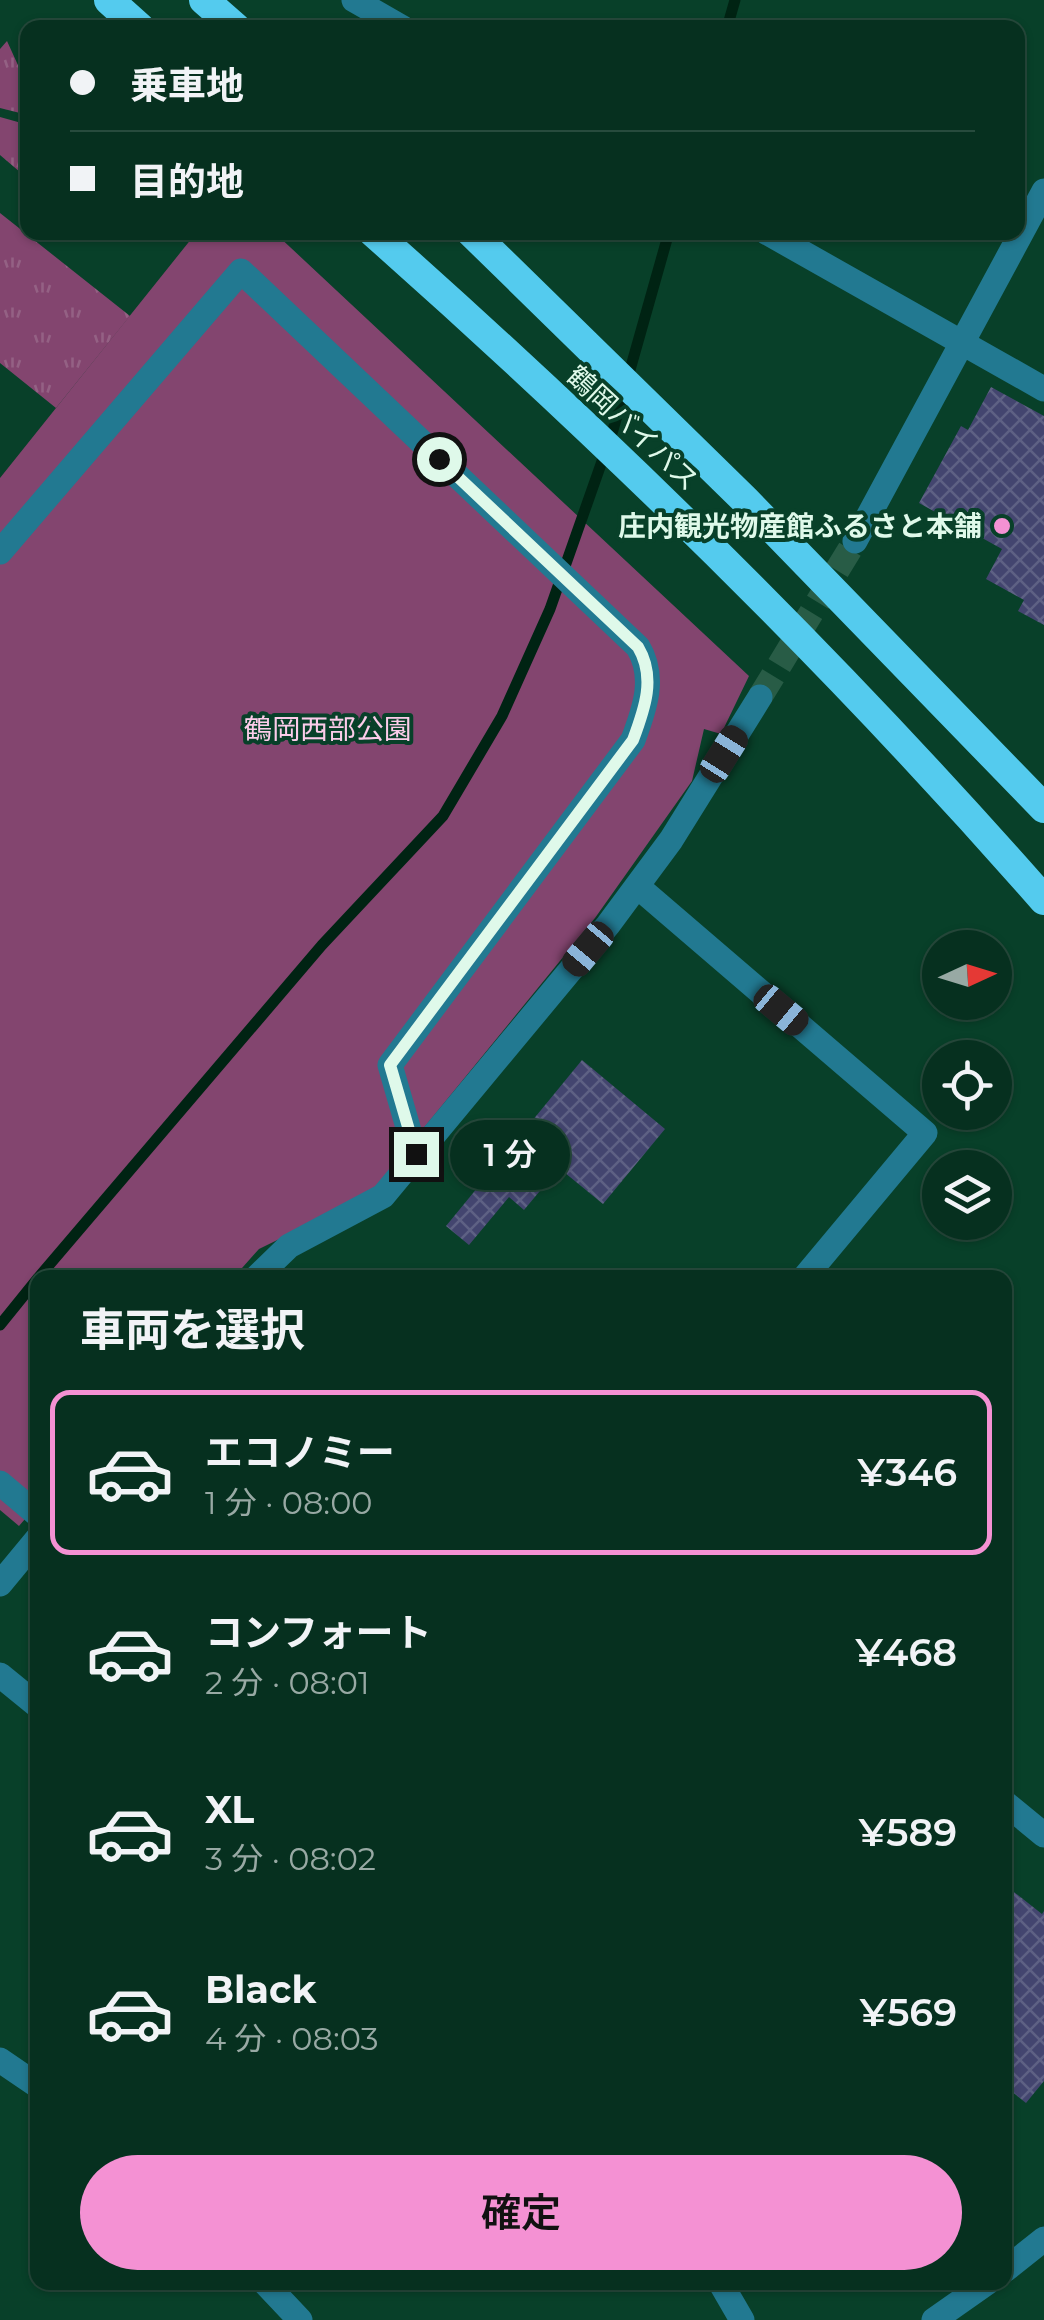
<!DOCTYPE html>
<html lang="ja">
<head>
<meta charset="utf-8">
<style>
  body { margin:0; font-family:Montserrat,"Noto Sans JP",sans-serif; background:#143c2c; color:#f1f3f6; height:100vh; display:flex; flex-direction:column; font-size:38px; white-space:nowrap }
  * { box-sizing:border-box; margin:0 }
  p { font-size:32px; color:#98a9a4 }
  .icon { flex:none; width:55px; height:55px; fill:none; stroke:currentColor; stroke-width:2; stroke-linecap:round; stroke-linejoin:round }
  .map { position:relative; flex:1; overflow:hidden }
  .panel { position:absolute; left:30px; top:1270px; width:982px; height:1020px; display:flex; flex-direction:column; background:#06301f; border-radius:20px; box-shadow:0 2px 8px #0004,0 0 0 2px #274b3d }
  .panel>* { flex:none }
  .hud { position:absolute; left:20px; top:20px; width:1005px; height:220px; border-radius:20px; box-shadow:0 2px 8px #0004,0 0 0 2px #274b3d; display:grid; align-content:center; height:220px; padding:0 50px; background:#06301f }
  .needle { width:65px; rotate:86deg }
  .fabs { position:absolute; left:922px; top:930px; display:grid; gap:20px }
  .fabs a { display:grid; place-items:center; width:90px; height:90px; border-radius:50%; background:#06301f; box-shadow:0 2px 8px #0004,0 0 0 2px #274b3d; font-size:50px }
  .end { position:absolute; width:45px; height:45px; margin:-22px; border:12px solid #dff9ea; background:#111; box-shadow:0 0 0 5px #111 }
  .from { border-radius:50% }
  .bubble { position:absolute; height:70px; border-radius:35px; background:#06301f; box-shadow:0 2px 8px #0004,0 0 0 2px #274b3d; font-size:32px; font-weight:600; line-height:70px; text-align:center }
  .car { position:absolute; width:30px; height:60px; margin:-30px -15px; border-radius:12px; box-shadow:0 0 8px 2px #0007; background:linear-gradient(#222 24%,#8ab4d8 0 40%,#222 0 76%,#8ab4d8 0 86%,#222 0) }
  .hud b { display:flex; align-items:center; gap:35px; height:95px; font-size:38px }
  .hud b+b { border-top:2px solid #274b3d }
  .hud i { width:25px; height:25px; background:#f1f3f6 }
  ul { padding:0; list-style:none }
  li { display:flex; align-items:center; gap:30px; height:165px; margin:0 20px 15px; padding:0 30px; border:5px solid transparent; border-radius:20px }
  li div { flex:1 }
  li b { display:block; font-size:38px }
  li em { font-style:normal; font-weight:600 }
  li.on { border-color:#f491d3 }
  li>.icon { width:90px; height:90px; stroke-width:1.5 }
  h2 { padding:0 50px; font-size:45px; line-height:120px }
  .cta { display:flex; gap:20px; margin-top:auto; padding:20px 50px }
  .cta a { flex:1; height:115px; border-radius:60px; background:#f491d3; color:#111; font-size:40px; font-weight:600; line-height:115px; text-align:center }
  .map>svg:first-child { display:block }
</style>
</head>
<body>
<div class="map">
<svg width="1044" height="2320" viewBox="0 0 1044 2320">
  <defs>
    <pattern id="grass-tufts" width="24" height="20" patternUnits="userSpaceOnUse" patternTransform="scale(2.5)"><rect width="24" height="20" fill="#83456f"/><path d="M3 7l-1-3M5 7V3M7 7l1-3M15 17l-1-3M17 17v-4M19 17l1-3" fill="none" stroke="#946184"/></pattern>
    <pattern id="building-cross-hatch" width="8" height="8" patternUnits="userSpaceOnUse" patternTransform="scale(2.5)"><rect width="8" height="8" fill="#43456f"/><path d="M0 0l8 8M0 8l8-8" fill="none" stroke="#5e6184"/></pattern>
  </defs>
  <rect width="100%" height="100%" fill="#084029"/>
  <path fill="url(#grass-tufts)" d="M7,41L27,85L24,114L0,108V49Z
    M0,117L25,124L27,178L0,155Z
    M0,213L130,316L56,408L0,363Z"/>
  <path fill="#83456f" d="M196,233H275L749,676L721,734L704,729L692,781L595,918L369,1195L259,1249L234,1277L38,1278L37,1505L19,1526L0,1510V478Z"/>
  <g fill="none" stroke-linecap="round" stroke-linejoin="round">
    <path stroke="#002313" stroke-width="11" d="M727,28L735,0
      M38,1278L322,945L443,816L502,716L550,609L613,430L669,232
      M0,1325L38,1278"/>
  </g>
  <path fill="url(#building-cross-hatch)" d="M991,387L1044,416V625L1018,611L1024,600L986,579L1002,549L919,503L961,426L968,430Z
    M582,1060L665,1129L603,1204L559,1168L524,1210L509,1197L469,1245L446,1226Z
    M1005,1885L1042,1914L1044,1911V2081L1026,2103L1005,2086Z"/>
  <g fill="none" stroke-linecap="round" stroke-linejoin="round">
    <path stroke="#285c46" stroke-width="25" stroke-dasharray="25 12" stroke-linecap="butt" d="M760,697L855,541"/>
    <path stroke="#227991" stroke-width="25" d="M354,0L403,28
      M766,232L1044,389
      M855,541L1044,191
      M0,552L241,271L638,647C656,677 645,708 633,740L390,1065L416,1155
      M637,886L925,1133L804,1278
      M256,1278L289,1246L383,1196L608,925L671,840L760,697
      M0,1483L38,1515
      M0,1584L38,1538
      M0,1675L38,1706
      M1005,1803L1044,1835
      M0,2060L38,2086
      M1005,2270L1044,2239
      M264,2282L300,2320
      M720,2282L742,2320
      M934,2320L988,2282"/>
    <path stroke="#54cbee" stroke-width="30" d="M109,0L140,28
      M204,0L236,28
      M373,232C609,441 836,663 1044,900
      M471,232L744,499L1044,808"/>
  </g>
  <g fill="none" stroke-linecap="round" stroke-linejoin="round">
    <path stroke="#dff9ea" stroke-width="12" d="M416,1154L390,1065L633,740C645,708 656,677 638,647L439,459"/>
  </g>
  <circle fill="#f491d3" stroke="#084029" stroke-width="4" cx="1002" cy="526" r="10"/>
  <g text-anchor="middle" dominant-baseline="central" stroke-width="8" stroke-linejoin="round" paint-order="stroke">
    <g font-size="28" fill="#dff9ea" stroke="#084029">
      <text transform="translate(633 428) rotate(43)">鶴岡バイパス</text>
    </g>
    <g font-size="28" font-weight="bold" fill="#dff9ea" stroke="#084029" text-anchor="end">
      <text x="982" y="526">庄内観光物産館ふるさと本舗</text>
    </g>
    <g font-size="28" fill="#fcccea" stroke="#084029">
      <text x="328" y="729">鶴岡西部公園</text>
    </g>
  </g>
</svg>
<div class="fabs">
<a><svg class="needle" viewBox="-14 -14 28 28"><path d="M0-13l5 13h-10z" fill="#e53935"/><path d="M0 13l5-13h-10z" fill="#98a9a4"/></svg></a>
<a><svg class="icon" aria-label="locate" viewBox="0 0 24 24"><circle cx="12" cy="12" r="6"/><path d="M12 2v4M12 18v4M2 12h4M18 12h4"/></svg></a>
<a><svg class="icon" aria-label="layers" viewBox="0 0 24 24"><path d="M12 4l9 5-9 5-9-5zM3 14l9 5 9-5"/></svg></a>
</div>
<i class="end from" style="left:439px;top:459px"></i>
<i class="end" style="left:416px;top:1154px"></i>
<div class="bubble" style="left:450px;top:1120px;width:120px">1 分</div>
<i class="car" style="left:724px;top:754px;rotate:32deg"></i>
<i class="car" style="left:588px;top:949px;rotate:220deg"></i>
<i class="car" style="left:781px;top:1010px;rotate:130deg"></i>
<div class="hud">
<b><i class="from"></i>乗車地</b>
<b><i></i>目的地</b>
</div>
<section class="panel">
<h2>車両を選択</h2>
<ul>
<li class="on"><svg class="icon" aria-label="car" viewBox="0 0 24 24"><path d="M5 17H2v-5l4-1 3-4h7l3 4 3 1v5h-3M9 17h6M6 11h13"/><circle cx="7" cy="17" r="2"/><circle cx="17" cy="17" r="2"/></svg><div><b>エコノミー</b><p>1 分 · 08:00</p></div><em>¥346</em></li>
<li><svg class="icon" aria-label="car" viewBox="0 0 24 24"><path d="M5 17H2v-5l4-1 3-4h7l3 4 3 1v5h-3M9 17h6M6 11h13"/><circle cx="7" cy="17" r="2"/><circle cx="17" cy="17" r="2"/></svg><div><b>コンフォート</b><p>2 分 · 08:01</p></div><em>¥468</em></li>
<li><svg class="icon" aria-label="car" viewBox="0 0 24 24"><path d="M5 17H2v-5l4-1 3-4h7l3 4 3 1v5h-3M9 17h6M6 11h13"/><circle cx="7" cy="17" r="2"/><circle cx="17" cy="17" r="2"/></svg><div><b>XL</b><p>3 分 · 08:02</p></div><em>¥589</em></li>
<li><svg class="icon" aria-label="car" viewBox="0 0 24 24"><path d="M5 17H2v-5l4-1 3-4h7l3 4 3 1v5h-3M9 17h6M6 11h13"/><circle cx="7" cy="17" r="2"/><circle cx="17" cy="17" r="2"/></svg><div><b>Black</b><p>4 分 · 08:03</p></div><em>¥569</em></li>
</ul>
<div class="cta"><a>確定</a></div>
</section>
</div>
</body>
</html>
